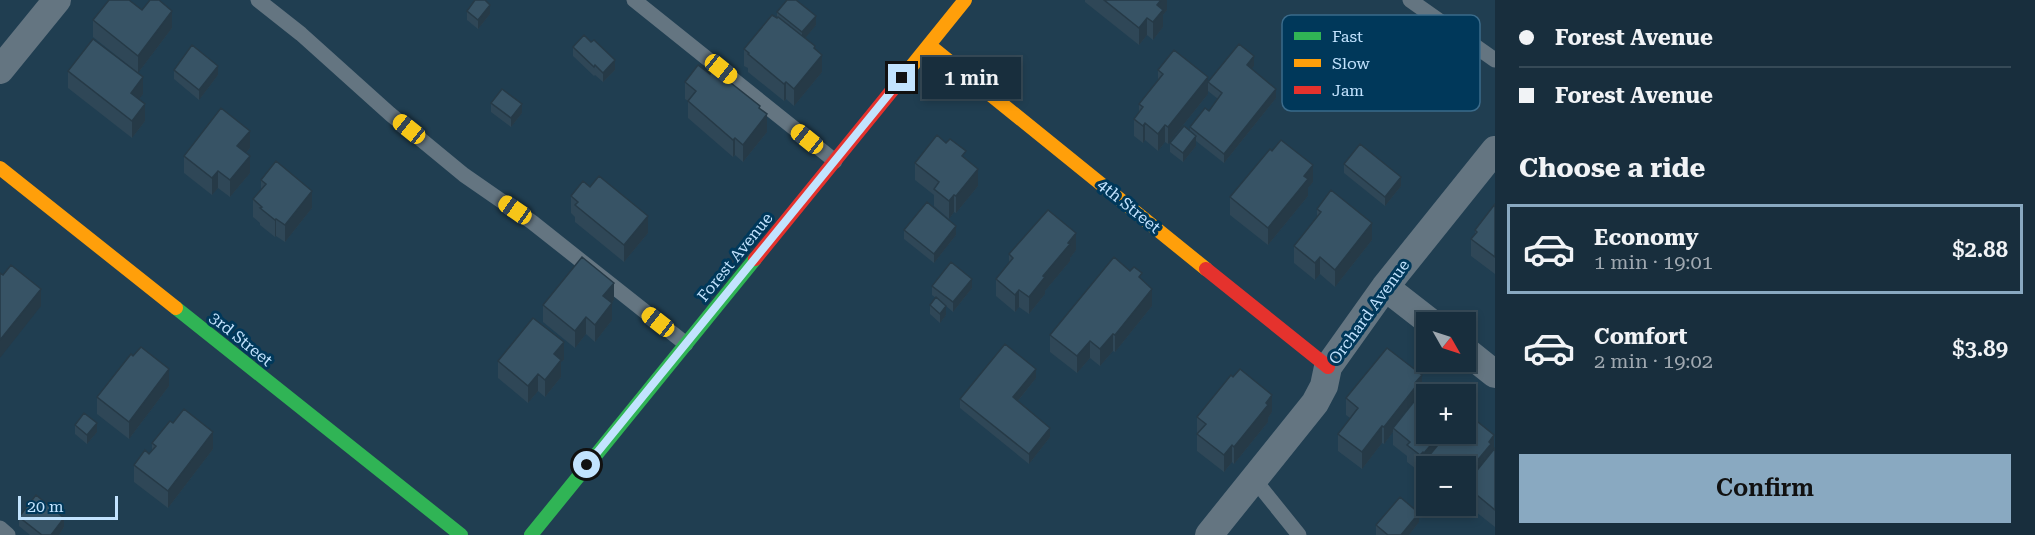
<!DOCTYPE html>
<html lang="en">
<head>
<meta charset="utf-8">
<style>
  body { margin:0; font-family:"Roboto Serif",serif; background:#213644; color:#f1f3f6; height:100vh; display:flex; flex-direction:column; font-size:22px; white-space:nowrap }
  * { box-sizing:border-box; margin:0 }
  p { font-size:20px; color:#9fa8b0 }
  .icon { flex:none; width:33px; height:33px; fill:none; stroke:currentColor; stroke-width:2; stroke-linecap:round; stroke-linejoin:round }
  .map { position:relative; flex:1; overflow:hidden }
  .drawer { display:flex; flex-direction:column; background:#182e3d; width:540px }
  .drawer>* { flex:none }
  .hud { display:grid; align-content:center; height:132px; padding:0 24px; background:#182e3d }
  .needle { width:39px; rotate:129deg }
  .buttons { position:absolute; left:1416px; top:312px; display:grid; gap:12px }
  .buttons a { display:grid; place-items:center; width:60px; height:60px; border-radius:0px; background:#182e3d; box-shadow:0 3px 9px #0003,0 0 0 2px #364a57; font-size:30px }
  .scale { position:absolute; left:18px; bottom:15px; width:100px; box-sizing:border-box; padding-left:6px; border:3px solid #c2e3fe; border-top:0; font-size:16px; line-height:21px; white-space:nowrap; color:#c2e3fe; -webkit-text-stroke:4px #00385a; paint-order:stroke }
  .end { position:absolute; width:27px; height:27px; margin:-14px; border:8px solid #c2e3fe; background:#111; box-shadow:0 0 0 3px #111 }
  .from { border-radius:50% }
  .bubble { position:absolute; height:42px; border-radius:0px; background:#182e3d; box-shadow:0 3px 9px #0003,0 0 0 2px #364a57; font-size:20px; font-weight:600; line-height:42px; text-align:center }
  .car { position:absolute; width:18px; height:36px; margin:-18px -9px; border-radius:8px; box-shadow:0 0 4px 2px #0007; background:linear-gradient(#f5c518 24%,#345 0 40%,#f5c518 0 76%,#345 0 86%,#f5c518 0) }
  .hud b { display:flex; align-items:center; gap:21px; height:57px; font-size:22px }
  .hud b+b { border-top:2px solid #364a57 }
  .hud i { width:15px; height:15px; background:#f1f3f6 }
  ul { padding:0; list-style:none }
  li { display:flex; align-items:center; gap:18px; height:90px; margin:0 12px 9px; padding:0 12px; border:3px solid transparent; border-radius:0px }
  li div { flex:1 }
  li b { display:block; font-size:22px }
  li em { font-style:normal; font-weight:600 }
  li.active { border-color:#89a9c1 }
  li>.icon { width:54px; height:54px; stroke-width:1.5 }
  h2 { padding:0 24px; font-size:27px; line-height:72px }
  .action { display:flex; gap:12px; margin-top:auto; padding:12px 24px }
  .action a { flex:1; height:69px; border-radius:0px; background:#89a9c1; color:#111; font-size:24px; font-weight:600; line-height:69px; text-align:center }
  main { display:flex; flex:1; min-height:0 }
  .map>svg:first-child { display:block }
</style>
</head>
<body>
<main>
<div class="map">
<svg width="1495" height="535" viewBox="0 0 1495 535">
  <rect width="100%" height="100%" fill="#203e51"/>
  <g fill="none" stroke-linecap="round" stroke-linejoin="round">
    <path stroke="#647581" stroke-width="15" d="M258,0L301,34L390,114L464,175L532,222L686,344
      M634,0L835,161
      M1410,0L1495,60
      M1254,479L1299,535
      M0,528L8,535"/>
    <path stroke="#647581" stroke-width="28" d="M0,70L57,0
      M1385,287L1430,322
      M1466,351L1495,374
      M1209,535L1315,403L1324,386L1328,367L1385,287L1495,150"/>
    <path stroke="#30b455" stroke-width="14" d="M176,308L461,535
      M531,535L755,259"/>
    <path stroke="#ff9f0a" stroke-width="14" d="M929,45L1206,269
      M907,72L965,0
      M0,168L176,308"/>
    <path stroke="#e5322d" stroke-width="14" d="M755,259L907,72
      M1206,269L1328,367"/>
  </g>
  <path fill="#2f4757" d="M1085,0H1167V10L1163,15V27L1153,40L1147,35L1139,45L1085,2Z
    M467,11L490,14L478,29L467,20Z
    M777,12L816,25L805,38L815,49L822,72L794,106L786,99L784,101L748,72V68L744,66V49L777,18Z
    M93,20L172,28L138,73L93,37Z
    M573,47L615,70L603,82L595,75L594,76L573,56Z
    M1254,66L1251,69L1276,98L1224,163L1196,141V146L1183,162L1170,152V143L1190,131V127L1209,111L1218,99L1208,91V82Z
    M174,70L218,75L199,100L174,79Z
    M1158,70L1208,94L1168,144L1165,142L1158,151L1145,140L1143,143L1134,136V119L1139,112V104L1158,80Z
    M68,71L143,94L139,99L145,121L132,138L68,88Z
    M710,74L760,109L767,132L743,162L735,155L733,157L688,118V101L685,99V82Z
    M491,103L522,113L511,127L491,112Z
    M250,148L246,153L250,173L230,197L218,188L212,195L184,173V156Z
    M1272,151L1313,182L1308,188V196L1268,245L1230,215V197Z
    M966,158L978,186L956,213L954,212L949,219L934,206V195L915,180V163Z
    M1344,164L1401,186L1385,206L1344,173Z
    M261,180L312,208L285,242L276,236L275,237L260,225V223L253,217V199L261,189Z
    M590,187L648,233L624,262L575,222V217L571,213V196Z
    M1495,204V274L1471,256V239L1475,235V230Z
    M1317,209L1372,240L1335,287L1320,274L1315,280L1294,263V246L1317,217Z
    M904,230L956,235L934,263L904,239Z
    M1076,250L1070,258V261L1045,291V294L1029,314L1019,307L1015,312L996,296V279L1009,263V254Z
    M1142,280L1152,306L1115,352L1113,351L1100,366L1090,358L1077,373L1050,352V335Z
    M932,286L972,288L953,312L946,306V315L940,323L930,314V305L936,298L932,295Z
    M614,300L612,303V320L595,342L586,334L575,348L543,322V305Z
    M133,356L169,386L129,439L97,414V397Z
    M564,360L561,362V377L545,397L538,391L528,403L498,378V361Z
    M1036,378L1018,401L1050,437L1029,464L960,408V399Z
    M1422,392L1426,394L1494,449L1495,448V527L1466,504V466H1428V465L1424,470L1423,469L1420,472L1407,462V456L1393,445V432L1384,444L1382,443L1362,469L1338,451V434L1350,418L1346,415V398Z
    M1272,412L1268,418V422L1234,464L1232,462L1224,472L1197,451V417Z
    M75,425L97,432L87,444L75,434Z
    M152,443L213,449L168,508L134,482V465L149,454L152,450Z
    M19,517L64,527L59,535H30L19,526Z
    M1419,522L1409,535H1376V525Z"/>
  <path fill="#263a47" d="M1160,0H1167V10L1163,15V27L1153,40V22L1157,5Z
    M490,5V14L478,29V20Z
    M172,11V28L138,73V56Z
    M816,16V25L802,42V32Z
    M1147,18V35L1139,45V28Z
    M815,46V63L822,55V72L794,106V89Z
    M1254,56V66L1247,75V65Z
    M615,60V70L603,82V73Z
    M218,66V75L199,100V90Z
    M143,77V94L131,110V93Z
    M1208,77V94L1168,144V127Z
    M786,82V99L784,101V84Z
    M1276,89V98L1224,163V154Z
    M145,104V121L132,138V121Z
    M522,104V113L511,127V118Z
    M760,106V123L767,114V132L743,162V145Z
    M1145,123V140L1143,143V126Z
    M1165,125V142L1158,151V134Z
    M250,131V148L237,163V146Z
    M1196,136V146L1183,162V153Z
    M735,138V155L733,157V140Z
    M250,156V173L230,197V180Z
    M1313,165V182L1308,188V196L1268,245V228L1304,176Z
    M978,169V186L956,213V196Z
    M218,171V188L212,195V178Z
    M1401,177V186L1385,206V197Z
    M312,191V208L285,242V225Z
    M954,195V212L949,219V201Z
    M648,216V233L624,262V245Z
    M276,219V236L275,237V220Z
    M1372,223V240L1335,287V270Z
    M956,226V235L934,263V254Z
    M1076,233V250L1070,258V261L1045,291V294L1029,314V297L1043,276Z
    M1320,257V274L1315,280V263Z
    M972,279V288L953,312V302Z
    M614,283V300L603,313V296Z
    M41,289V306L0,358V340Z
    M1152,289V306L1115,352V335Z
    M1019,290V307L1015,312V295Z
    M612,303V320L595,342V325Z
    M946,306V315L940,323V314Z
    M586,317V334L575,348V331Z
    M1113,334V351L1100,366V349Z
    M1090,341V358L1077,373V356Z
    M564,342V360L561,362V377L545,397V380L554,354Z
    M169,369V386L129,439V422Z
    M1036,369V378L1013,407V397Z
    M538,374V391L528,403V386Z
    M1422,375V392L1393,428V432L1384,444V427Z
    M1272,395V412L1268,418V422L1234,464V447Z
    M97,423V432L87,444V435Z
    M1382,426V443L1362,469V452Z
    M1050,428V437L1029,464V454Z
    M213,432V449L168,508V491Z
    M1440,434H1454L1428,457V465L1424,470V453Z
    M1494,435V452L1466,486V474Z
    M1232,445V462L1224,472V455Z
    M1423,452V469L1420,472V455Z
    M1419,513V522L1409,535H1401Z
    M64,518V527L59,535H51Z"/>
  <path fill="#375365" stroke="#263a47" stroke-width="1.5" d="M109,0H129L142,10L150,0H159L172,11L138,56L93,20Z
    M475,0H485L490,5L478,20L467,11Z
    M787,0H796L816,16L802,32L777,12Z
    M1104,0H1161L1157,5L1163,10L1153,22L1147,18L1139,28Z
    M772,15L777,18L778,17L815,46L814,48L822,55L794,89L786,82L784,84L748,54L749,53L744,49Z
    M584,35L591,42L594,40L615,60L603,73L595,65L594,67L573,47Z
    M93,39L143,77L131,93L145,104L132,121L68,71Z
    M1239,44L1254,56L1247,65L1276,89L1224,154L1190,127L1205,108L1209,111L1222,93L1208,82Z
    M192,45L218,66L199,90L174,70Z
    M1174,50L1208,77L1168,127L1165,125L1158,134L1145,123L1143,126L1134,119L1143,107L1139,104L1163,74L1158,70Z
    M698,65L710,74L712,70L721,77L722,76L760,106L759,108L767,114L743,145L735,138L733,140L688,101L696,91L685,82Z
    M502,89L522,104L511,118L491,103Z
    M221,108L250,131L237,146L250,156L230,180L218,171L212,178L184,156Z
    M1184,126L1196,136L1183,153L1170,143Z
    M937,135L946,143L950,139L966,151L962,156L978,169L956,196L954,195L949,201L934,189L939,182L915,163Z
    M1281,140L1313,165L1304,176L1308,179L1268,228L1230,197L1270,149L1272,151Z
    M1360,144L1401,177L1385,197L1344,164Z
    M276,161L312,191L285,225L276,219L275,220L260,208L262,207L253,199L266,184L261,180Z
    M599,176L648,216L624,245L575,205L578,202L571,196L583,181L590,187Z
    M1331,190L1372,223L1335,270L1320,257L1315,263L1294,246L1321,212L1317,209Z
    M927,202L956,226L934,254L904,230Z
    M1495,204V257L1471,239L1477,232L1475,230Z
    M1048,210L1076,233L1068,243L1070,244L1043,276L1045,277L1029,297L1019,290L1015,295L996,279L1013,258L1009,254Z
    M582,257L614,283L603,296L612,303L595,325L586,317L575,331L543,305Z
    M1114,257L1130,271L1134,267L1142,273L1139,277L1152,289L1115,335L1113,334L1100,349L1090,341L1077,356L1050,335Z
    M951,262L972,279L953,302L932,286Z
    M11,265L41,289L0,340V273L3,275Z
    M936,297L946,306L940,314L930,305Z
    M533,318L564,342L554,354L561,360L545,380L538,374L528,386L498,361Z
    M1005,344L1036,369L1013,397L1050,428L1029,454L960,399Z
    M141,347L169,369L129,422L97,397L131,354L133,356Z
    M1387,348L1422,375L1415,383L1417,385L1384,427L1382,426L1362,452L1338,434L1358,408L1346,398Z
    M1240,369L1272,395L1266,403L1268,405L1234,447L1232,445L1224,455L1197,434L1206,424L1197,417L1231,375L1233,377Z
    M1433,385L1445,394H1426V434H1440L1424,453L1423,452L1420,455L1407,445L1410,442L1393,428L1424,389L1428,392Z
    M184,409L213,432L168,491L134,465L145,450L149,454L156,446L152,443L170,421L173,423Z
    M84,413L97,423L87,435L75,425Z
    M1468,414L1494,435L1489,442L1491,444L1466,474V466H1440L1428,457L1447,434H1466V418Z
    M1495,448V510L1466,486V484Z
    M36,495L64,518L51,535H42L19,517Z
    M1400,497L1419,513L1401,535H1388L1376,525Z"/>
  <g fill="none" stroke-linecap="round" stroke-linejoin="round">
    <path stroke="#c2e3fe" stroke-width="8" d="M587,465L902,78"/>
  </g>
  <g text-anchor="middle" dominant-baseline="central" stroke-width="6" stroke-linejoin="round" paint-order="stroke">
    <g font-size="16" fill="#c2e3fe" stroke="#00385a">
      <text transform="translate(1129 206) rotate(39)">4th Street</text>
      <text transform="translate(735 257) rotate(-51)">Forest Avenue</text>
      <text transform="translate(1369 312) rotate(-54)">Orchard Avenue</text>
      <text transform="translate(241 339) rotate(39)">3rd Street</text>
    </g>
  </g>
  <rect x="1282" y="15" width="198" height="96" rx="9" fill="#00385a" stroke="#3a6b8b" stroke-width="1.5"/>
  <rect x="1294" y="32" width="27" height="8" fill="#30b455"/>
  <rect x="1294" y="59" width="27" height="8" fill="#ff9f0a"/>
  <rect x="1294" y="86" width="27" height="8" fill="#e5322d"/>
  <g font-size="16" fill="#c2e3fe">
    <text x="1332" y="42">Fast</text>
    <text x="1332" y="69">Slow</text>
    <text x="1332" y="96">Jam</text>
  </g>
</svg>
<div class="buttons">
<a><svg class="needle" viewBox="-14 -14 28 28"><path d="M0-13l5 13h-10z" fill="#e53935"/><path d="M0 13l5-13h-10z" fill="#9fa8b0"/></svg></a>
<a>+</a>
<a>−</a>
</div>
<div class="scale">20 m</div>
<i class="end from" style="left:587px;top:465px"></i>
<i class="end" style="left:902px;top:78px"></i>
<div class="bubble" style="left:922px;top:57px;width:99px">1 min</div>
<i class="car" style="left:721px;top:69px;rotate:129deg"></i>
<i class="car" style="left:409px;top:129px;rotate:309deg"></i>
<i class="car" style="left:807px;top:139px;rotate:309deg"></i>
<i class="car" style="left:515px;top:210px;rotate:305deg"></i>
<i class="car" style="left:658px;top:322px;rotate:308deg"></i>
</div>
<section class="drawer">
<div class="hud">
<b><i class="from"></i>Forest Avenue</b>
<b><i></i>Forest Avenue</b>
</div>
<h2>Choose a ride</h2>
<ul>
<li class="active"><svg class="icon" aria-label="car" viewBox="0 0 24 24"><path d="M5 17H2v-5l4-1 3-4h7l3 4 3 1v5h-3M9 17h6M6 11h13"/><circle cx="7" cy="17" r="2"/><circle cx="17" cy="17" r="2"/></svg><div><b>Economy</b><p>1 min · 19:01</p></div><em>$2.88</em></li>
<li><svg class="icon" aria-label="car" viewBox="0 0 24 24"><path d="M5 17H2v-5l4-1 3-4h7l3 4 3 1v5h-3M9 17h6M6 11h13"/><circle cx="7" cy="17" r="2"/><circle cx="17" cy="17" r="2"/></svg><div><b>Comfort</b><p>2 min · 19:02</p></div><em>$3.89</em></li>
</ul>
<div class="action"><a>Confirm</a></div>
</section>
</main>
</body>
</html>
